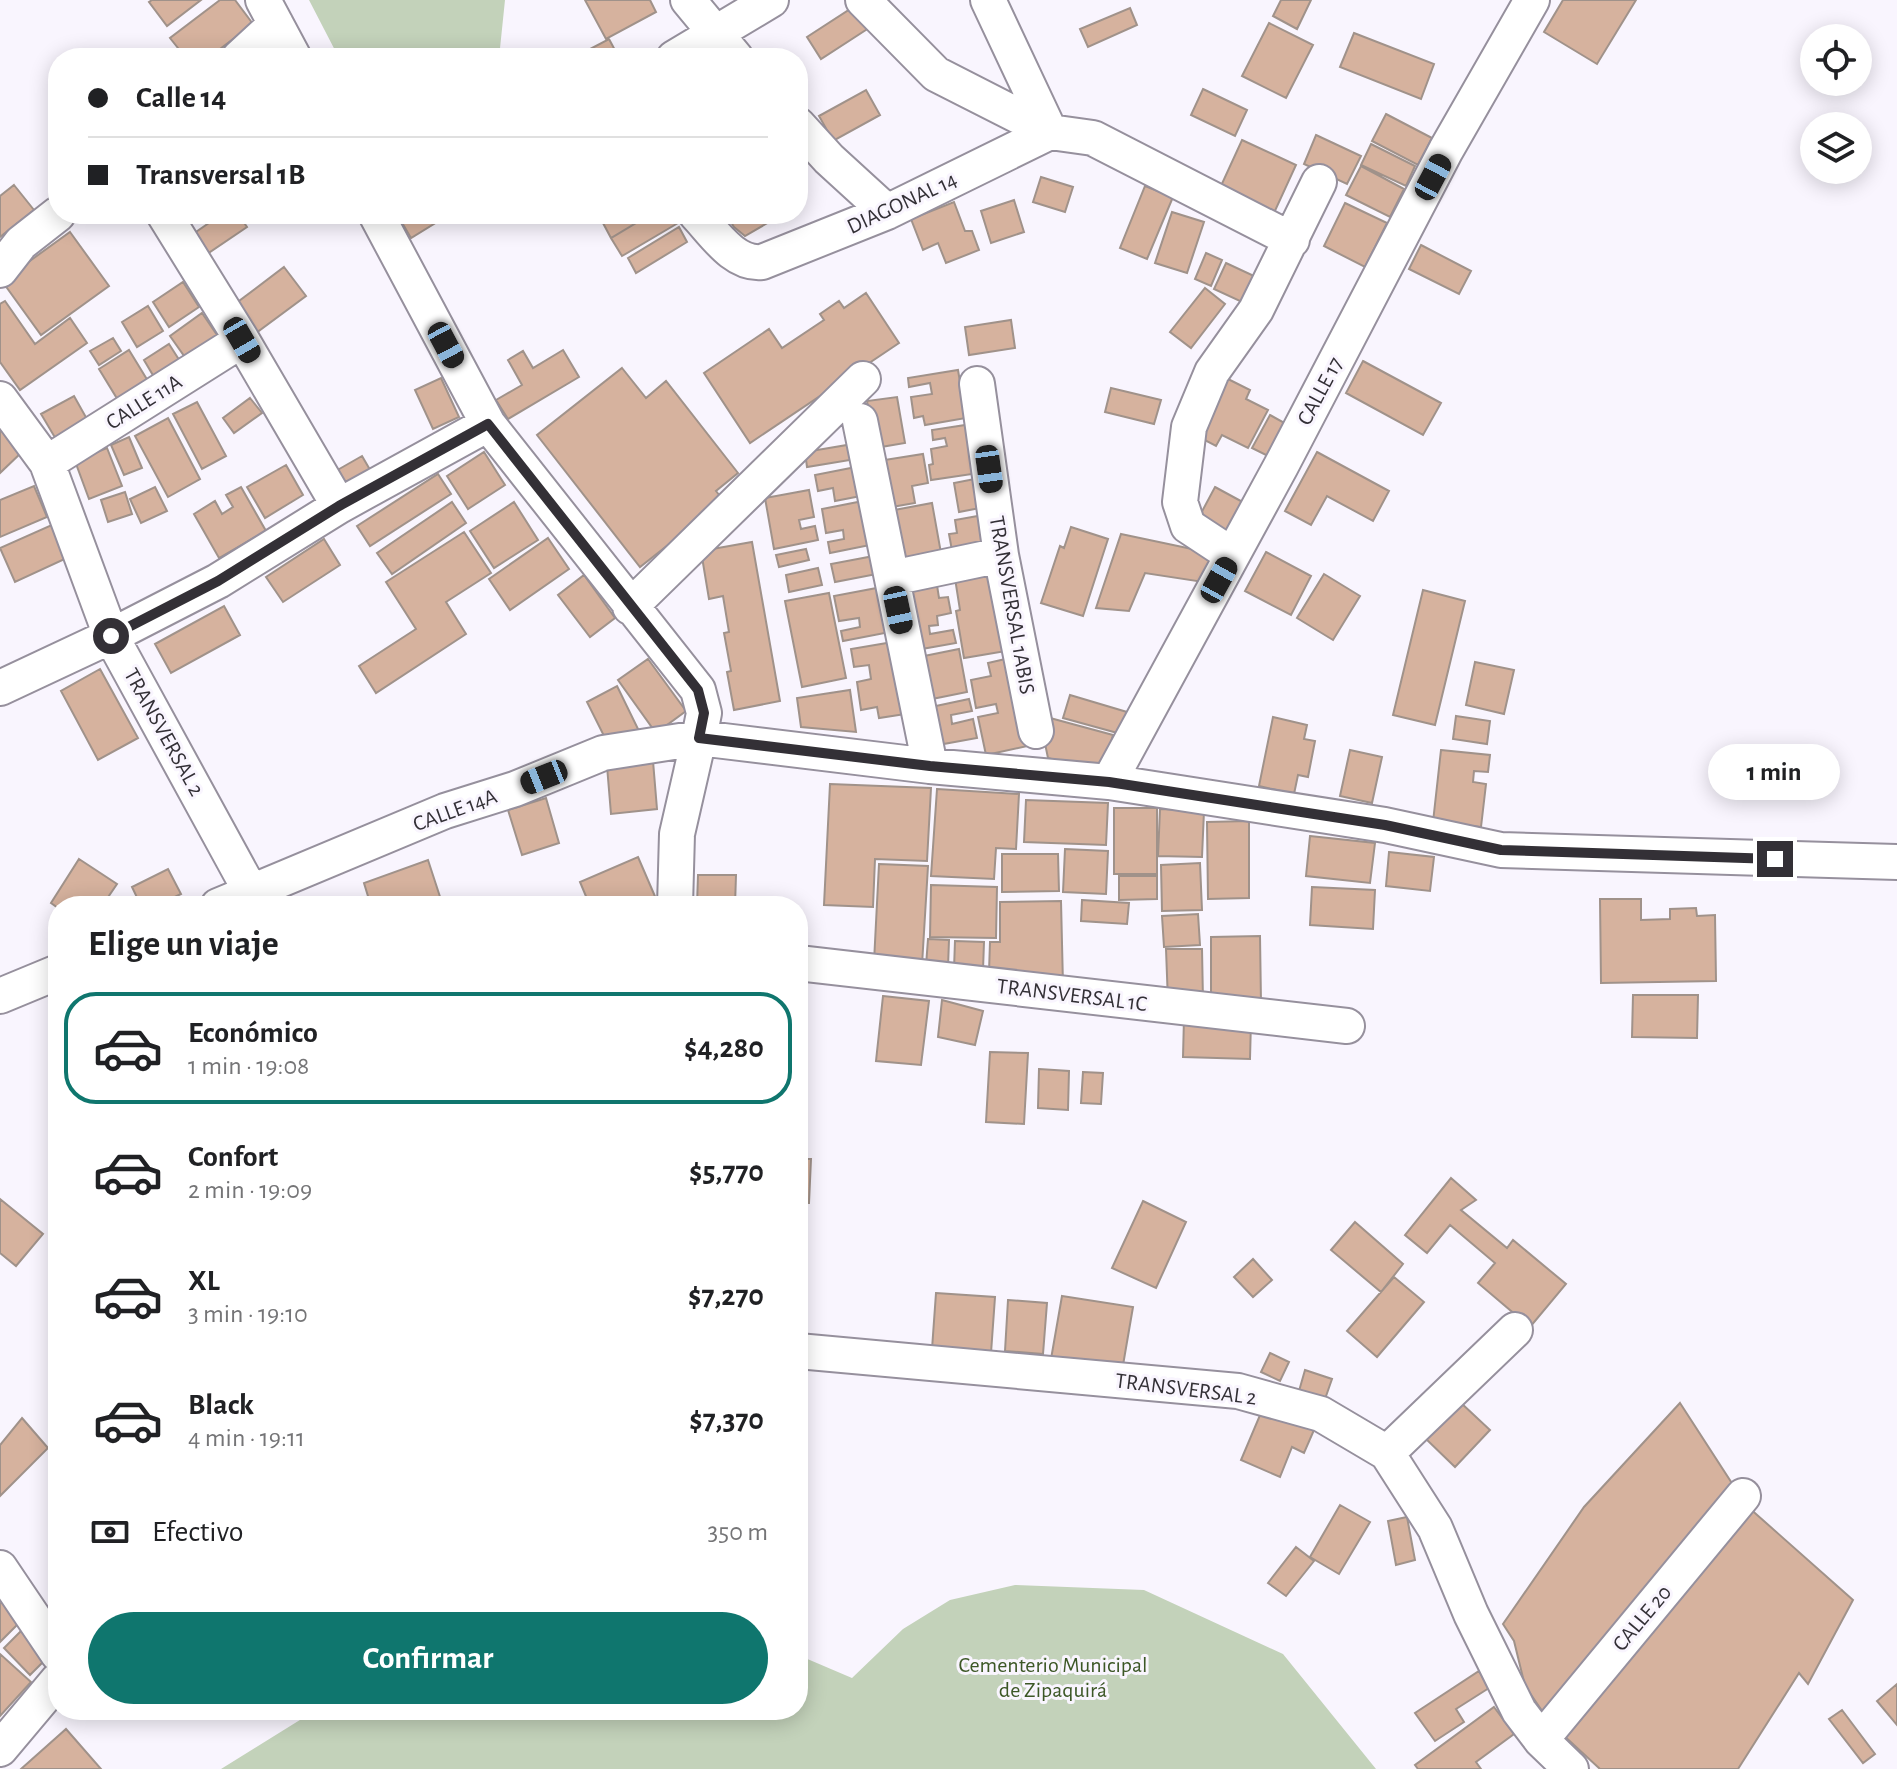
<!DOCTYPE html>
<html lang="es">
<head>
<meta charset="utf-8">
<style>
  body { margin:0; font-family:"Alegreya Sans",sans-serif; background:#f2f2f2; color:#202124; height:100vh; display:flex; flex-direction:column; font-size:30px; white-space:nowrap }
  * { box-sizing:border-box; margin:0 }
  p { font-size:26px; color:#757577 }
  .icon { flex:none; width:44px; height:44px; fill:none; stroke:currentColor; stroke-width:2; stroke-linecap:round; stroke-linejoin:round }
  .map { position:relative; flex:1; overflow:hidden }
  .panel { position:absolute; left:48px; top:896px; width:760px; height:824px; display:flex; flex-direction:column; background:#fff; border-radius:32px; box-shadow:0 4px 20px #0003 }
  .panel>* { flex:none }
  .guide { position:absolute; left:48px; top:48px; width:760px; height:176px; border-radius:32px; box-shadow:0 4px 20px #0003; display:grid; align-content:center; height:176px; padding:0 40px; background:#fff }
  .tools { position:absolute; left:1800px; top:24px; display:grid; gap:16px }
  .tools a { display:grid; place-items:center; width:72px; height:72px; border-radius:50%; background:#fff; box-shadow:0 4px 20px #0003; font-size:40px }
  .end { position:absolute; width:36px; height:36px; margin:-18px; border:10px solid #333036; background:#fff; box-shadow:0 0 0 4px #fff }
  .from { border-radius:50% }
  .bubble { position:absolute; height:56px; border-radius:28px; background:#fff; box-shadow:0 4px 20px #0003; font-size:26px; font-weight:700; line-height:56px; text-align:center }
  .car { position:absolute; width:24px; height:48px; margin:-24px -12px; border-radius:10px; box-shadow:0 0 6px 2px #0007; background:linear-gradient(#222 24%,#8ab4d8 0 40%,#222 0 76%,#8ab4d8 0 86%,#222 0) }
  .guide b { display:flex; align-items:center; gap:28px; height:76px; font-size:30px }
  .guide b+b { border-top:2px solid #e0e0e0 }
  .guide i { width:20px; height:20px; background:#202124 }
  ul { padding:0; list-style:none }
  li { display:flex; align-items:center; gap:24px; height:112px; margin:0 16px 12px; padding:0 24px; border:4px solid transparent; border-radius:32px }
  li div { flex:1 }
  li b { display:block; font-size:30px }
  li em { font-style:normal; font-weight:700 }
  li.on { border-color:#0f766e }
  li>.icon { width:72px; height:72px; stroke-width:1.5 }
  h2 { padding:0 40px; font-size:36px; line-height:96px }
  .pay { display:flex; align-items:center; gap:20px; height:88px; padding:0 40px; font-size:30px }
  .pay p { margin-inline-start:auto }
  .cta { display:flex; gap:16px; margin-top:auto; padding:16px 40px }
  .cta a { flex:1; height:92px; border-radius:48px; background:#0f766e; color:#fff; font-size:32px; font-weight:700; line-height:92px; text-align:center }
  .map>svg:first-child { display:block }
</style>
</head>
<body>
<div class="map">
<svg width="1897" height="1769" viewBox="0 0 1897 1769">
  <rect width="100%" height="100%" fill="#f9f5fe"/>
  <path fill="#c3d2ba" d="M309,0H505L499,58H339Z
    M1015,1585L1144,1590L1283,1654L1376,1769H221L316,1710H798V1655L852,1678L903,1629L950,1600Z"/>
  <path fill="#d6b29e" stroke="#a0928a" stroke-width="2" d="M152,0H201L167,26L149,2Z
    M220,0H235L253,24L208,58H186L170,38Z
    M585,0H650L656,12L606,39Z
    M1281,0H1311L1297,29L1273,16Z
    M1563,0H1636L1597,64L1544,32Z
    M858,4L872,26L821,59L807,37Z
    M1130,8L1137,25L1088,47L1080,29Z
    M1269,23L1313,45L1286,98L1242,76Z
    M1354,33L1434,64L1421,99L1340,67Z
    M609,39L616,52L604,58H573Z
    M1203,89L1247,110L1235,136L1191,115Z
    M866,90L880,115L833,141L819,116Z
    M1386,114L1432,138L1418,165L1372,141Z
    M1316,135L1361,156L1347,184L1304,164Z
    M1242,140L1296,165L1274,213L1220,188Z
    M1371,144L1415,166L1406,186L1361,165Z
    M1361,166L1404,189L1390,217L1346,195Z
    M1041,177L1073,187L1065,212L1033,202Z
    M14,185L34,210L0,237V196Z
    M1145,186L1173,197L1147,259L1120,248Z
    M1014,200L1024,232L991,243L981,211Z
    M954,202L965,231H972L979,250L946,263L938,243L923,250L911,219Z
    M1345,203L1387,223L1365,267L1324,246Z
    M1172,212L1204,222L1187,273L1155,263Z
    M222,214H238L247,227L207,254L193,234Z
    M397,214H450L411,238Z
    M618,214H651L611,238L603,223Z
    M651,214H672L678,223L622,256L611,238Z
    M726,214H783L745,236L734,227Z
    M679,227L687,242L636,273L628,258Z
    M70,232L109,286L41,335L2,281Z
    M1421,245L1471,271L1459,294L1409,269Z
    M1206,253L1222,260L1211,286L1195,279Z
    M1226,263L1254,276L1242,302L1214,289Z
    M284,267L306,296L256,333L235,304Z
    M183,282L199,307L169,327L153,302Z
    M1205,288L1225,304L1191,348L1170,332Z
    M866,293L899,343L750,443L704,373L769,329L782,348L824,320L820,314L839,301L844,308Z
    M5,301L35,344L70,318L87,343L20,390L0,362V304Z
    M148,306L163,331L137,347L122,322Z
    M202,313L219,338L187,360L170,336Z
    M1011,320L1015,348L969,355L965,327Z
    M113,338L121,351L99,365L90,351Z
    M169,344L183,366L157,382L144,360Z
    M129,350L151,386L121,405L99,369Z
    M563,350L579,377L508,419L496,400L522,385L508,360L523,351L533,368Z
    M1363,361L1441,403L1423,435L1346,393Z
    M622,368L646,398L666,381L738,473L716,491L724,501L640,567L537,435Z
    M958,370L966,418L925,425L923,416L914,418L911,397L932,394L930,383L909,387L908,378Z
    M1222,376L1250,390L1246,399L1268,410L1248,448L1222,435L1216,446L1197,436Z
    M441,378L459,417L433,429L415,390Z
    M1111,388L1161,400L1154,424L1105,412Z
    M74,396L92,428L60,446L41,414Z
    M897,397L905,443L875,448L867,401Z
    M250,398L262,413L234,433L223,418Z
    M197,402L226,456L202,469L173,414Z
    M1270,415L1290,426L1270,457L1252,448Z
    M168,418L200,479L168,497L135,436Z
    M972,424L979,473L931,480L929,465L933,464L931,449L947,446L945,438L933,440L932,430Z
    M0,429L22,452L0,473Z
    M129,437L142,468L124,475L111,445Z
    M853,444L856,459L807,467L805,452Z
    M107,448L122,486L89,499L75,461Z
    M484,452L505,485L468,509L447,476Z
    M1317,452L1389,491L1373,521L1327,496L1311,525L1285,511Z
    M923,454L928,483L912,486L915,503L886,508L878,461Z
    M362,456L373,475L339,496L327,476Z
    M286,465L303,495L265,518L247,487Z
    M861,466L866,495L835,501L833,488L818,491L815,475Z
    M438,474L451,494L370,546L357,526Z
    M980,478L985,507L959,512L954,483Z
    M34,486L47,517L0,537V500Z
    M155,487L167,511L141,523L130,499Z
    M241,487L266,531L219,558L194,514L215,501L222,514L233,507L226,495Z
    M1215,487L1250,506L1234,537L1198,519Z
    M809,490L814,517L799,520L801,529L815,526L818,540L774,549L765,498Z
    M125,492L132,514L108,522L101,500Z
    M868,500L875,544L830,553L828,542L844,539L843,530L826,533L822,509Z
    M452,502L466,523L392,574L377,553Z
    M514,502L538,540L494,568L470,531Z
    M932,503L941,553L899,567L889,511Z
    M989,514L994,549L953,556L949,534L957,533L955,520Z
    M54,524L69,557L15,582L0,548Z
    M1071,527L1108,539L1083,616L1041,603L1060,546L1064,548Z
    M464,532L491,573L446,602L466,634L376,693L359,666L416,629L386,582Z
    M1121,534L1211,553L1203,582L1145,573L1129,611L1096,608Z
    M548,538L569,569L510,610L489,579Z
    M324,539L340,565L283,602L266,577Z
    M752,542L780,701L734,710L727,672L731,671L724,633L729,632L723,596L709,599L701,551Z
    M806,549L809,560L779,567L776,555Z
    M1266,552L1311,576L1291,615L1245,591Z
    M879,555L882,573L835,582L831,564Z
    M998,565L1012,650L964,658L956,611L960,610L954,572Z
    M818,568L822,585L789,592L786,575Z
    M1324,574L1360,596L1333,640L1297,618Z
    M584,575L615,618L590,637L558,595Z
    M936,579L939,598L948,597L951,613L937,616L938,625L929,626L930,634L953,630L956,643L916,650L906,584Z
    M882,587L890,632L843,641L841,631L860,627L859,618L839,621L834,596Z
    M1423,590L1465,601L1435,725L1393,715Z
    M829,593L846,678L802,687L785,601Z
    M224,606L240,635L171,673L155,644Z
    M899,641L912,713L879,718L877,707L861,710L857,682L871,679L869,665L854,667L851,649Z
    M959,649L967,692L927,700L919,657Z
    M1014,657L1032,745L986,755L978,717L998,713L996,704L976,708L971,680L991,676L988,663Z
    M648,659L686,711L656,733L618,680Z
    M1475,662L1514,670L1504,714L1466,705Z
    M100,669L138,738L98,760L61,691Z
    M617,686L639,731L609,746L587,702Z
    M850,690L856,732L801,727L797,698Z
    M1070,695L1127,712L1121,734L1063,718Z
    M969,699L972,711L951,715L952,724L973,719L977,738L938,745L931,707Z
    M1039,715L1113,735L1103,773L1048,758Z
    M1456,716L1490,721L1487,744L1453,739Z
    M1273,717L1307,725L1304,739L1315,741L1308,777L1298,775L1294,794L1259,786Z
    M1350,750L1382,757L1372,803L1340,796Z
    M1441,750L1490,755L1488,772L1474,771L1473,782L1486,784L1481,827L1433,822Z
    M653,761L657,809L611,814L607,766Z
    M830,784L931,788L927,861L875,859L873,907L824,905Z
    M937,789L1019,794L1016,849L996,848L994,879L931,876Z
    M546,798L559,843L522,855L508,810Z
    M1026,800L1108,803L1106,845L1024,842Z
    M1114,808H1157V874H1114Z
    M1160,809L1204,811L1202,857L1158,856Z
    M1249,821V898L1208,899L1207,822Z
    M1310,836L1375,843L1370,883L1306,876Z
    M1065,849L1108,851L1106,894L1063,892Z
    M1389,852L1434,857L1430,891L1386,886Z
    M1002,854H1058L1059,891L1002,892Z
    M638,857L657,901L644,906H590L580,882Z
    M79,859L117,884L102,906L58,908L51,903Z
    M428,860L443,906H371L364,883Z
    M1200,863L1202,910L1162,911L1161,865Z
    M879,864L928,866L922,965L874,962Z
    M168,869L181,894L156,906H141L132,887Z
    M698,875H736L735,906H697Z
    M1119,876H1157V899L1119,900Z
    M931,885L997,887L996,938L930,937Z
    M1312,887L1375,890L1373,929L1310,925Z
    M1600,899H1641V920L1670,919V909L1696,908L1697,916L1715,915L1716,981L1601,983Z
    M1082,900L1129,903L1127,924L1081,921Z
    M1061,901L1063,985L989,972L990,942H1000V902Z
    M1198,914L1200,945L1164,947L1162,916Z
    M1260,936L1261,1003L1211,1004V937Z
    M928,939L949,940L948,967L926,966Z
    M955,941L984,942L983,970L954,969Z
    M1166,949H1202L1203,1001L1168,1002Z
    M1633,995H1698L1697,1038L1632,1037Z
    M883,996L929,1001L921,1065L876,1061Z
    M942,1000L983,1011L975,1045L938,1037Z
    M1184,1018L1251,1021L1250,1059L1183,1057Z
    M990,1052L1028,1053L1024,1124L986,1122Z
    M1039,1069L1069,1071L1068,1110L1038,1108Z
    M1083,1072L1103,1073L1101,1104L1081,1103Z
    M798,1159H811L809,1203H798Z
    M1451,1178L1476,1200L1461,1210L1507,1248L1513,1240L1566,1284L1530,1327L1478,1283L1495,1263L1450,1225L1427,1253L1405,1235Z
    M0,1199L43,1234L16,1266L0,1253Z
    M1143,1201L1186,1222L1156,1288L1112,1268Z
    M1355,1222L1403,1264L1381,1292L1331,1250Z
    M1253,1259L1272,1280L1253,1297L1234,1277Z
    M1394,1277L1424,1302L1377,1357L1347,1331Z
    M936,1293L995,1297L991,1353L932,1349Z
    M1062,1296L1133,1307L1122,1371L1051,1359Z
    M1008,1300L1047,1303L1043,1354L1005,1351Z
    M1270,1353L1289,1362L1280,1381L1261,1372Z
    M1305,1370L1332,1379L1325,1399L1299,1391Z
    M1460,1402L1490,1430L1455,1467L1426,1439Z
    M1680,1403L1735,1488L1547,1718L1525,1686L1514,1641L1503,1624L1584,1507Z
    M1263,1408L1314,1430L1304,1453L1292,1447L1280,1477L1241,1460Z
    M22,1418L48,1448L0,1496V1445Z
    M1340,1505L1370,1522L1339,1574L1310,1557Z
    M1747,1506L1853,1600L1808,1684L1799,1673L1738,1769H1600L1561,1733Z
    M1407,1517L1415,1560L1396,1565L1388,1521Z
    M1296,1547L1314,1561L1286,1596L1268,1583Z
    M9,1595L28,1614L0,1642V1604Z
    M27,1625L53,1652L30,1675L4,1648Z
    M0,1654L31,1682L0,1716Z
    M1479,1671L1489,1688L1456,1709L1464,1722L1435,1741L1415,1713Z
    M1897,1684V1725L1877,1701Z
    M1494,1707L1514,1734L1476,1762L1481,1769H1418L1415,1765Z
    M1842,1710L1875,1754L1863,1763L1829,1719Z
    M66,1729L101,1769H21Z"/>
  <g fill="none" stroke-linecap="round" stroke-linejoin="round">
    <defs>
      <path id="street" d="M263,0L294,58
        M688,0L736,58
        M863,0L936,74L1050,132L1093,138L1292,240
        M988,0L1050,132
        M239,58L276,24
        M674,58L771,0
        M798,125L829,159L887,212
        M164,214L242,340L339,506
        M376,214L488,424L698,690L704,713L699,738L930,766L1109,782L1385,825L1501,850L1897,862
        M696,214C714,233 734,265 762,262L887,212L1050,132
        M0,270L21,243L58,214
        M977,384L1001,555L1036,731
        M0,399L47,463L111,636L251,892
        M860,421L930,766
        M47,463L242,340
        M1232,555L1188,526L1180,502L1189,427L1212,372L1256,310L1319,182
        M892,578L1001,555
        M630,607L863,379
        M0,688L111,636L218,581L339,506L488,424
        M1109,782L1281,466L1446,150L1532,0
        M218,906L445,811L515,789L603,753L699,738L677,834L675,906
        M798,963L1347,1026
        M0,996L58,972
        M798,1351L1238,1391L1321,1414L1387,1453L1435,1528L1471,1614L1519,1711L1541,1740L1571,1769
        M1387,1453L1515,1330
        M0,1568L58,1654
        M1541,1740L1743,1496
        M0,1749L58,1680"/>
    </defs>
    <use href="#street" stroke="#96909d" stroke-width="38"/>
    <use href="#street" stroke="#fff" stroke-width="34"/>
  </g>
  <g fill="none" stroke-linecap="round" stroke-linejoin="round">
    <path stroke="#333036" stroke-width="10" d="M111,636L218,581L339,506L488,424L698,690L704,713L699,738L930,766L1109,782L1385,825L1501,850L1775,859"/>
  </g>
  <g text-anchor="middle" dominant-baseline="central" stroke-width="6" stroke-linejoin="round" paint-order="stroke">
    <g font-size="22" fill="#333036" stroke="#f9f5fe">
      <text transform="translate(902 203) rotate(-25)">DIAGONAL 14</text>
      <text transform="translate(1320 391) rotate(-62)">CALLE 17</text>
      <text transform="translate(144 402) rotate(-32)">CALLE 11A</text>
      <text transform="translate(1012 605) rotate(80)">TRANSVERSAL 1ABIS</text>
      <text transform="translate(164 732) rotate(61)">TRANSVERSAL 2</text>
      <text transform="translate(455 810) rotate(-20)">CALLE 14A</text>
      <text transform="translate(1072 995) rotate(7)">TRANSVERSAL 1C</text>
      <text transform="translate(1186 1389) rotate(7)">TRANSVERSAL 2</text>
      <text transform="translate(1642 1618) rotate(-50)">CALLE 20</text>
    </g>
    <g font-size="22" fill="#3c5726" stroke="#f9f5fe">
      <text x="1053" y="1665">Cementerio Municipal<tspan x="1053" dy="25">de Zipaquirá</tspan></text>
    </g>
  </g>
</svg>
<div class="tools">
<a><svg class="icon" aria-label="locate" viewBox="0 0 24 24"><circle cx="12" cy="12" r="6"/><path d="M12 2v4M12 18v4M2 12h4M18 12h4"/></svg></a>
<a><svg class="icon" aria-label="layers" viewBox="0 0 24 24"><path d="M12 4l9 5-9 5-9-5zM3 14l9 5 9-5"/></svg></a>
</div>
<i class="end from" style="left:111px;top:636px"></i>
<i class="end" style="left:1775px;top:859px"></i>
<div class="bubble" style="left:1708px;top:744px;width:132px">1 min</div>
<i class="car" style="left:1433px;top:177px;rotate:28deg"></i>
<i class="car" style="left:242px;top:340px;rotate:150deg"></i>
<i class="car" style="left:446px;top:345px;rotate:152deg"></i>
<i class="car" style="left:989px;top:469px;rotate:172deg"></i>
<i class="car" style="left:1219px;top:580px;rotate:29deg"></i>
<i class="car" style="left:898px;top:610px;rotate:168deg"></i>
<i class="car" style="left:544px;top:777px;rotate:248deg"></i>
<div class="guide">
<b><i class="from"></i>Calle 14</b>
<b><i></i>Transversal 1B</b>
</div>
<section class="panel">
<h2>Elige un viaje</h2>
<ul>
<li class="on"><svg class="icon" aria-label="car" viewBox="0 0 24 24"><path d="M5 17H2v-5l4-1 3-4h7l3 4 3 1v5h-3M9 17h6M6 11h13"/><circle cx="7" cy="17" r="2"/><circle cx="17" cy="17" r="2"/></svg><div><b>Económico</b><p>1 min · 19:08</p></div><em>$4,280</em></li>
<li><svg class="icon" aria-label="car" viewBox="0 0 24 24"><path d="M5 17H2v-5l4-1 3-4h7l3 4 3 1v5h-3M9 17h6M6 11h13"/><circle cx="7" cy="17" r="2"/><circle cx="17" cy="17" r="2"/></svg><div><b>Confort</b><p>2 min · 19:09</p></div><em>$5,770</em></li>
<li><svg class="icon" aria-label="car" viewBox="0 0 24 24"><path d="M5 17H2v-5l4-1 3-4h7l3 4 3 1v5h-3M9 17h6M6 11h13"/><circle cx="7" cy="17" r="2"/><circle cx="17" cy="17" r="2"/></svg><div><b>XL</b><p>3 min · 19:10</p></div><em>$7,270</em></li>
<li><svg class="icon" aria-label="car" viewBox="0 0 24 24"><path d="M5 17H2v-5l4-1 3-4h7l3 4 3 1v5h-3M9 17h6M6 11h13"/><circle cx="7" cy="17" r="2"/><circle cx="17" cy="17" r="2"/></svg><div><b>Black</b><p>4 min · 19:11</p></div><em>$7,370</em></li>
</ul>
<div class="pay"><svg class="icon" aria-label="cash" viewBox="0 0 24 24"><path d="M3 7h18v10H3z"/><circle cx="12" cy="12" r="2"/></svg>Efectivo<p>350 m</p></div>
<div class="cta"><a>Confirmar</a></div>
</section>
</div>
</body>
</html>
